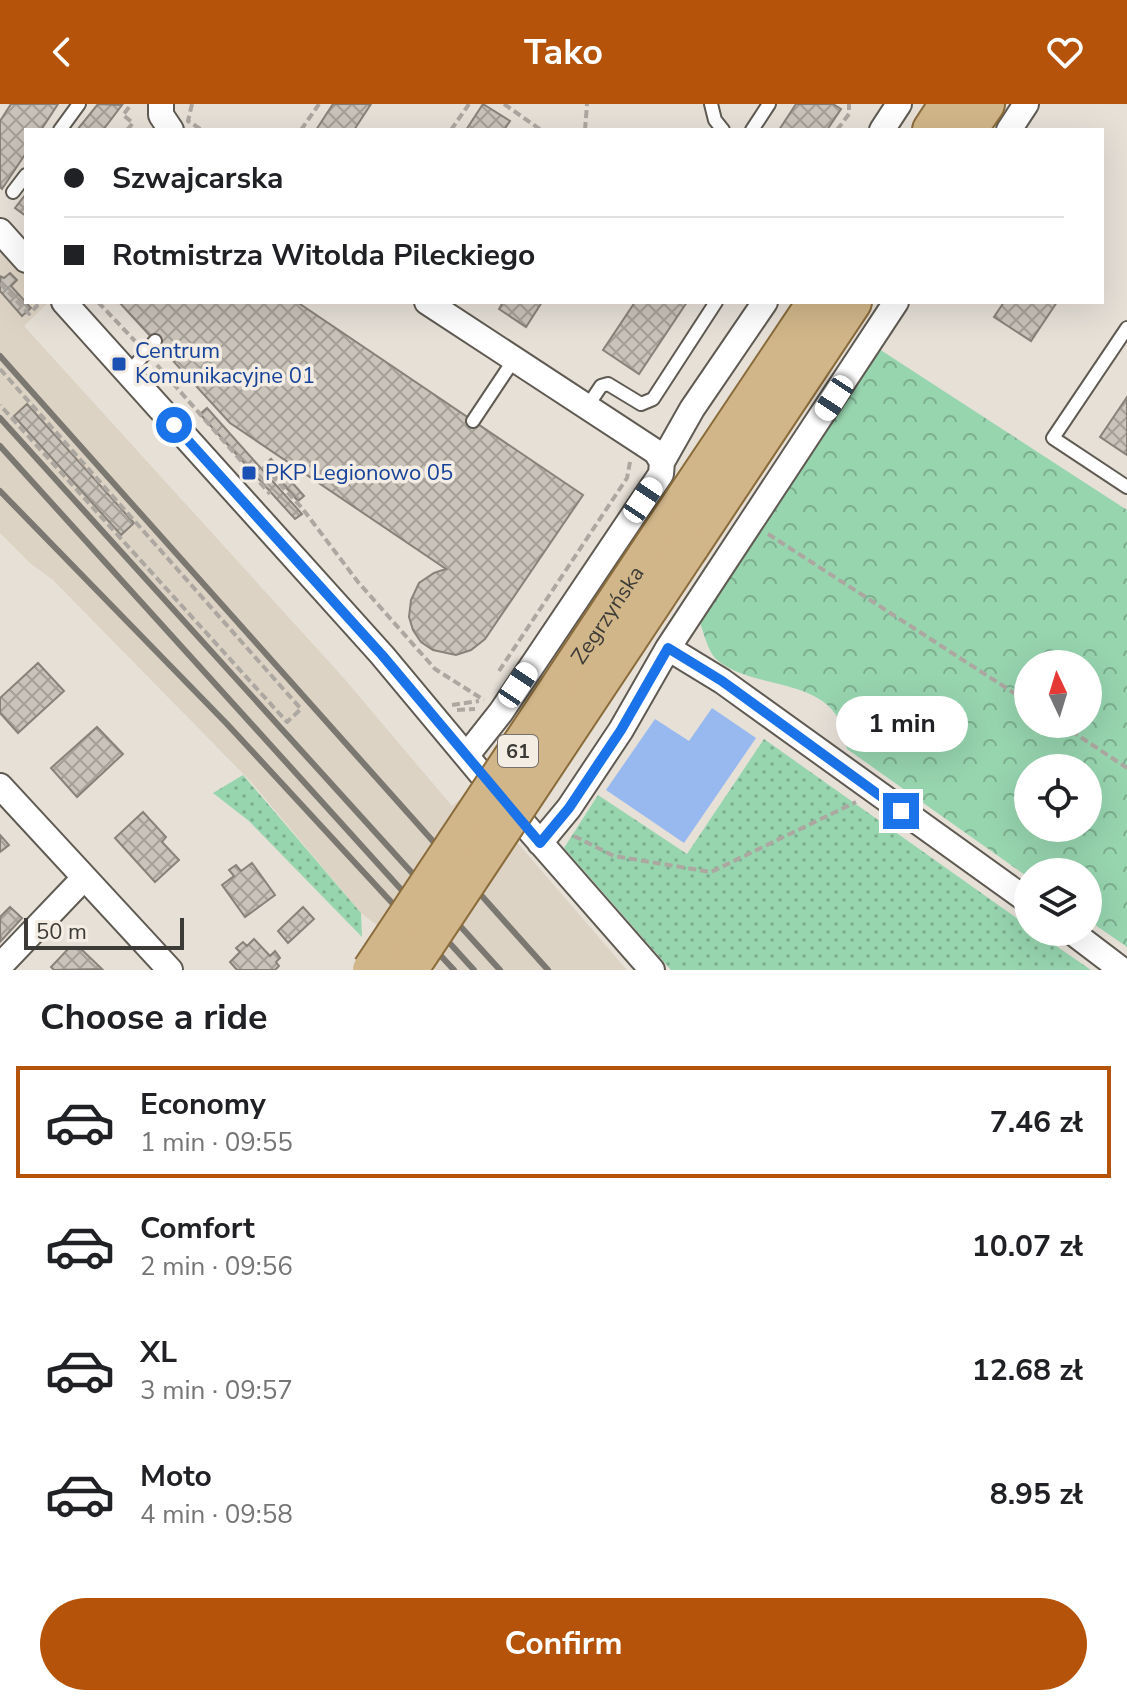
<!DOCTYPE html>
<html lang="en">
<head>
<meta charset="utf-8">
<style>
  body { margin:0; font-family:"Nunito Sans",sans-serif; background:#f2f2f2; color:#202124; height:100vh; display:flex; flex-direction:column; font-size:30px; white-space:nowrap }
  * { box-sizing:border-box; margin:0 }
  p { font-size:26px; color:#757577 }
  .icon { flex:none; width:44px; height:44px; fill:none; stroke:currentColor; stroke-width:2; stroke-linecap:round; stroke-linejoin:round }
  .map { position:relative; height:866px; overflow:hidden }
  .drawer { display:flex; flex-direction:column; background:#fff; flex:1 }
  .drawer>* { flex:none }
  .top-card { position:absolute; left:24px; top:24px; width:1080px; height:176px; border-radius:0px; box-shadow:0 8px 32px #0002; display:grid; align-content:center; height:176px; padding:0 40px; background:#fff }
  .needle { width:52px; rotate:356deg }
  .controls { position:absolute; left:1014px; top:546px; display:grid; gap:16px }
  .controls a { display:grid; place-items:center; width:88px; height:88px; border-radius:50%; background:#fff; box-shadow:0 8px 32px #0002; font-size:40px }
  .scale { position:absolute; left:24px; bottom:20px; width:160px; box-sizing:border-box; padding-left:8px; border:4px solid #3d3b37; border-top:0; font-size:22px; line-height:28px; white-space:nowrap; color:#3d3b37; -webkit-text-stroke:6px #f3ede4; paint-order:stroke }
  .end { position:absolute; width:36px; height:36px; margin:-18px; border:10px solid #1a73e8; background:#fff; box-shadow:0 0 0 4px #fff }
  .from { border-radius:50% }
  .bubble { position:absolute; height:56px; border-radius:28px; background:#fff; box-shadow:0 8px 32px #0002; font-size:26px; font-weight:700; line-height:56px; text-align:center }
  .car { position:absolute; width:24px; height:48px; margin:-24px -12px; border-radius:10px; box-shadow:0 0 6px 2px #0007; background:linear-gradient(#fff 24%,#345 0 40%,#fff 0 76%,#345 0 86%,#fff 0) }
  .top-card b { display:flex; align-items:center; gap:28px; height:76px; font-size:30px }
  .top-card b+b { border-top:2px solid #e0e0e0 }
  .top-card i { width:20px; height:20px; background:#202124 }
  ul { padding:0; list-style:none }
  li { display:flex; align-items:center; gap:24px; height:112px; margin:0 16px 12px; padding:0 24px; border:4px solid transparent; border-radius:0px }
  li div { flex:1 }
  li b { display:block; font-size:30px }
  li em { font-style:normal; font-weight:700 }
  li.active { border-color:#b45309 }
  li>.icon { width:72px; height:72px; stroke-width:1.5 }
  h2 { padding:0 40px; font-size:36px; line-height:96px }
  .cta { display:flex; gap:16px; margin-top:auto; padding:16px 40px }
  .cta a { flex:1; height:92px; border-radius:48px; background:#b45309; color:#fff; font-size:32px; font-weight:700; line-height:92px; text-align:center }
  header { display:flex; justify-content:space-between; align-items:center; height:104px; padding:0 40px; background:#b45309; color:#fff; font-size:36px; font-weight:700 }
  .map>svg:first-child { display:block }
</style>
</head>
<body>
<header><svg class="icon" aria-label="back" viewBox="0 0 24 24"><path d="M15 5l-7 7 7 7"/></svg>Tako<svg class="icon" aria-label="heart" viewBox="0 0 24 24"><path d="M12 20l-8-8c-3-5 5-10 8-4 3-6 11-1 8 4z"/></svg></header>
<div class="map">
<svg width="1127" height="866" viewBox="0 0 1127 866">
  <defs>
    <pattern id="grass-dots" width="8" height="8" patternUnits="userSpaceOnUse" patternTransform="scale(2)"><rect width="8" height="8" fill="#97d5af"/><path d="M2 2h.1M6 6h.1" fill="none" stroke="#7cae8f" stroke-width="1.8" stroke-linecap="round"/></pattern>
    <pattern id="forest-crowns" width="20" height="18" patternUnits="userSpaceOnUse" patternTransform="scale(2)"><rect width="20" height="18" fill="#97d5af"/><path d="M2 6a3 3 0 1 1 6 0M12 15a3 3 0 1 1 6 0" fill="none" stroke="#7cae8f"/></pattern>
    <pattern id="building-cross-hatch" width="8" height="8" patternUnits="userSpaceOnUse" patternTransform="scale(2)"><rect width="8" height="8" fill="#c9c3ba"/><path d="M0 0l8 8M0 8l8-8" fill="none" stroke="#a4a098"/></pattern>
  </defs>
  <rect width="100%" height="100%" fill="#e6e0d7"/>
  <path fill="#ddd3c4" d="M4,147L26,171V198H49L24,222L342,572L452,702L472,686L627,866H436L361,809L253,680L53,476L30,459L0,429V151Z"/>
  <path fill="url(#grass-dots)" d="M764,635L1028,822V828H1036L1091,866H671L564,744L598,691L687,750Z
    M243,671L361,809L362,833L249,717L213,689Z"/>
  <path fill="url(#forest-crowns)" fill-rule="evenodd" d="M876,243L1127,406V843L1088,816V768H1028V773L847,645C845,637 845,628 841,620C821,572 748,586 715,554C708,546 704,530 700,519L755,427ZM1028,560H1088V620H1028ZM1028,664H1088V724H1028Z"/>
  <path fill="#98b9ef" d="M712,604L756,634L684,739L606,686L655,615L689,637Z"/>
  <path fill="url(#building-cross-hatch)" stroke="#88827a" stroke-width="2" d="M11,0H58L41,26H26V49L2,85L0,83V17Z
    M98,0L122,1L103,26H77Z
    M333,0H371L354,26H316Z
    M483,0L510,17L504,26H466Z
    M796,0H833L841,5L827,26H779Z
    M26,90V112L15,104Z
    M10,169L17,176L11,182L31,204L22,212L0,187V172L4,174Z
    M119,198H297L583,391L485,535L471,546L456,551L433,546L421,538L413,526L409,513L411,496L419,479L434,469L446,465L230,319Z
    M503,198H542L526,223L499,205Z
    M635,198H687L639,270L603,246Z
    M1004,198H1057L1031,237L994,213Z
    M1127,293V351L1100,333Z
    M27,300L134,419L121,431L14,312Z
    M207,304L302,410L295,415L200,310Z
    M271,355L304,392L298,397L265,360Z
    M38,559L64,587L18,629L0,609V594Z
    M97,623L123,650L77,693L51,664Z
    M143,708L166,733L162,738L179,756L155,778L115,734Z
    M0,731L9,741L0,748Z
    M252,759L275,791L245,813L222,781L234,772L229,766L236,761L241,767Z
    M10,803L22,814L0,838V813Z
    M303,803L314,815L288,839L278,827Z
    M254,835L270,852L275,847L280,854L276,858L279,862L275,866H237L230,858L240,848L236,844L243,838L247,842Z
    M70,843H79L102,865L54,866L51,863Z"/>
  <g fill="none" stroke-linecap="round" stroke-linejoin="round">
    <defs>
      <path id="service" d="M711,0L715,16L723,26
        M60,26L79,0
        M752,26L769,0
        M13,88L26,71
        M1127,224L1053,334L1127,383
        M128,270L155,237
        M587,303L601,282L608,280L641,300L653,295L716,198
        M473,317L513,257"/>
      <path id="minor" d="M161,0V11L171,26
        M882,26L899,0
        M1009,26L1026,0
        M0,127L26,156
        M64,198L382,551L503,696L652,866
        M427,198L656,348L662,358
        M668,544L722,577L1028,797
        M467,651L501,608L661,370L662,358L692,305L765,198
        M0,682L170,866
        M540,739L569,704L621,626L668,544L896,198
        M1072,828L1122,866
        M0,862L84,774"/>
      <path id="primary" d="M932,26L949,0
        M967,26L985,0
        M663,428L817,198
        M689,443L852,198"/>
    </defs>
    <use href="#service" stroke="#5f5a52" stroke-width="16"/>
    <use href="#minor" stroke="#5f5a52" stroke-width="28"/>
    <use href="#primary" stroke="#8a6b3a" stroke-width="42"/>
    <path stroke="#aca7a0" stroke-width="4" stroke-dasharray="8 4" stroke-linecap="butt" d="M192,0L188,17L202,26
      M504,0L541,26
      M127,26L133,19L123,11L130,2
      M301,26L319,0
      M451,26L469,0
      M585,26L587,0
      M837,26L849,10V0
      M0,179L29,210L37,202L34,198
      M26,189V190
      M98,198L135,237
      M157,261L270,390
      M0,265L301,605L287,618L0,301
      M263,362L302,404L358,478L435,565L484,596
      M768,430L1028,598
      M499,567L627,374L630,358
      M452,601L479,597
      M457,606L475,605
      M1061,620L1127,664
      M574,732L614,752L711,768L856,698"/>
    <use href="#service" stroke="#fff" stroke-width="12"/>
    <use href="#minor" stroke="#fff" stroke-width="24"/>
    <use href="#primary" stroke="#d1b689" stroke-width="38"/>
    <path stroke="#7b7872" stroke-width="6" d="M0,252L548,866
      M0,314L500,866
      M0,342L474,866
      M0,387L227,620L454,866"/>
    <defs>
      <g id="primary-bridge">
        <path id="s1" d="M372,866L663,428"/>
        <path d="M408,866L689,443"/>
      </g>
    </defs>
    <use href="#primary-bridge" stroke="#8a6b3a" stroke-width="42" stroke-linecap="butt"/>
    <use href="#primary-bridge" stroke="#d1b689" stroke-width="38"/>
  </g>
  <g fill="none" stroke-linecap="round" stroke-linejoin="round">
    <path stroke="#1a73e8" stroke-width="10" d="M174,321L382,551L540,739L569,704L621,626L668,544L722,577L901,707"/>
  </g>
  <g fill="#1a4fb4" stroke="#f3ede4" stroke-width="3">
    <rect x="111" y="252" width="16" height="16" rx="4"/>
    <rect x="241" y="361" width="16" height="16" rx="4"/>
  </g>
  <g text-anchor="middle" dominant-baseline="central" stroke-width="7" stroke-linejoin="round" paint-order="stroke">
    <rect fill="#f3ede4" stroke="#74706b" stroke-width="2" x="498" y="631" width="40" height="32" rx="6"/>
    <g font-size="20" font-weight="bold" fill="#3d3b37">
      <text x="518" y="647">61</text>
    </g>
    <g font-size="22" fill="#164399" stroke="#f3ede4" text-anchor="start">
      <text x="135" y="247">Centrum<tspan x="135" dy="25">Komunikacyjne 01</tspan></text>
      <text x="265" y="369">PKP Legionowo 05</text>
    </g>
    <g font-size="22" fill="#3d3b37" stroke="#f3ede4">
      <text stroke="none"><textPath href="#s1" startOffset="426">Zegrzyńska</textPath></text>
    </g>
  </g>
</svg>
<div class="controls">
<a><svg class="needle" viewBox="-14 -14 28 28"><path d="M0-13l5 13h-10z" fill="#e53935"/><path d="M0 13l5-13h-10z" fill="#757577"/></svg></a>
<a><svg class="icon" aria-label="locate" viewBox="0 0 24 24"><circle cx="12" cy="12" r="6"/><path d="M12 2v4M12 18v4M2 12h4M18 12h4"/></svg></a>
<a><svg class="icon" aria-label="layers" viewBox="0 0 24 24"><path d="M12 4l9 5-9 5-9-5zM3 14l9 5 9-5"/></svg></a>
</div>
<div class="scale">50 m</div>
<i class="end from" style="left:174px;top:321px"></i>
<i class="end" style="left:901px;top:707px"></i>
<div class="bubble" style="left:836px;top:592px;width:132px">1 min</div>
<i class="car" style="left:834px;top:294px;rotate:213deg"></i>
<i class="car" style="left:643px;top:396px;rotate:34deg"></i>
<i class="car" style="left:518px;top:581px;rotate:34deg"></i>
<div class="top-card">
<b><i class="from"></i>Szwajcarska</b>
<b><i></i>Rotmistrza Witolda Pileckiego</b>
</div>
</div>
<section class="drawer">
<h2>Choose a ride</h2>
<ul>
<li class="active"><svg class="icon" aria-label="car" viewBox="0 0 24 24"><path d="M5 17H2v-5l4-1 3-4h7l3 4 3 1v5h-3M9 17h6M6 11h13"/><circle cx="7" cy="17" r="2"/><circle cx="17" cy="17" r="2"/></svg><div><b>Economy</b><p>1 min · 09:55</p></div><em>7.46 zł</em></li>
<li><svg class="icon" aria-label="car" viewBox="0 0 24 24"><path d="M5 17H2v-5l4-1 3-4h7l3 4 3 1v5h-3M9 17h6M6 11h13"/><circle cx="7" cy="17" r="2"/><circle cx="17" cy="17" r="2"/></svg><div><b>Comfort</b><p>2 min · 09:56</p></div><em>10.07 zł</em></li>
<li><svg class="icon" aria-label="car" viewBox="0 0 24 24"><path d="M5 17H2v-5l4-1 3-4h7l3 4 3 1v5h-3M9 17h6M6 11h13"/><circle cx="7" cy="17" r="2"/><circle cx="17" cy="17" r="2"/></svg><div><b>XL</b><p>3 min · 09:57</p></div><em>12.68 zł</em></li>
<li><svg class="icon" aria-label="car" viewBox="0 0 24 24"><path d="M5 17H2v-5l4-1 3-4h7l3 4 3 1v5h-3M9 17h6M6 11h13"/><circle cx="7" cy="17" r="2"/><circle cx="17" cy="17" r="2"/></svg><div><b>Moto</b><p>4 min · 09:58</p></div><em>8.95 zł</em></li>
</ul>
<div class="cta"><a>Confirm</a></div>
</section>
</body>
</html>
